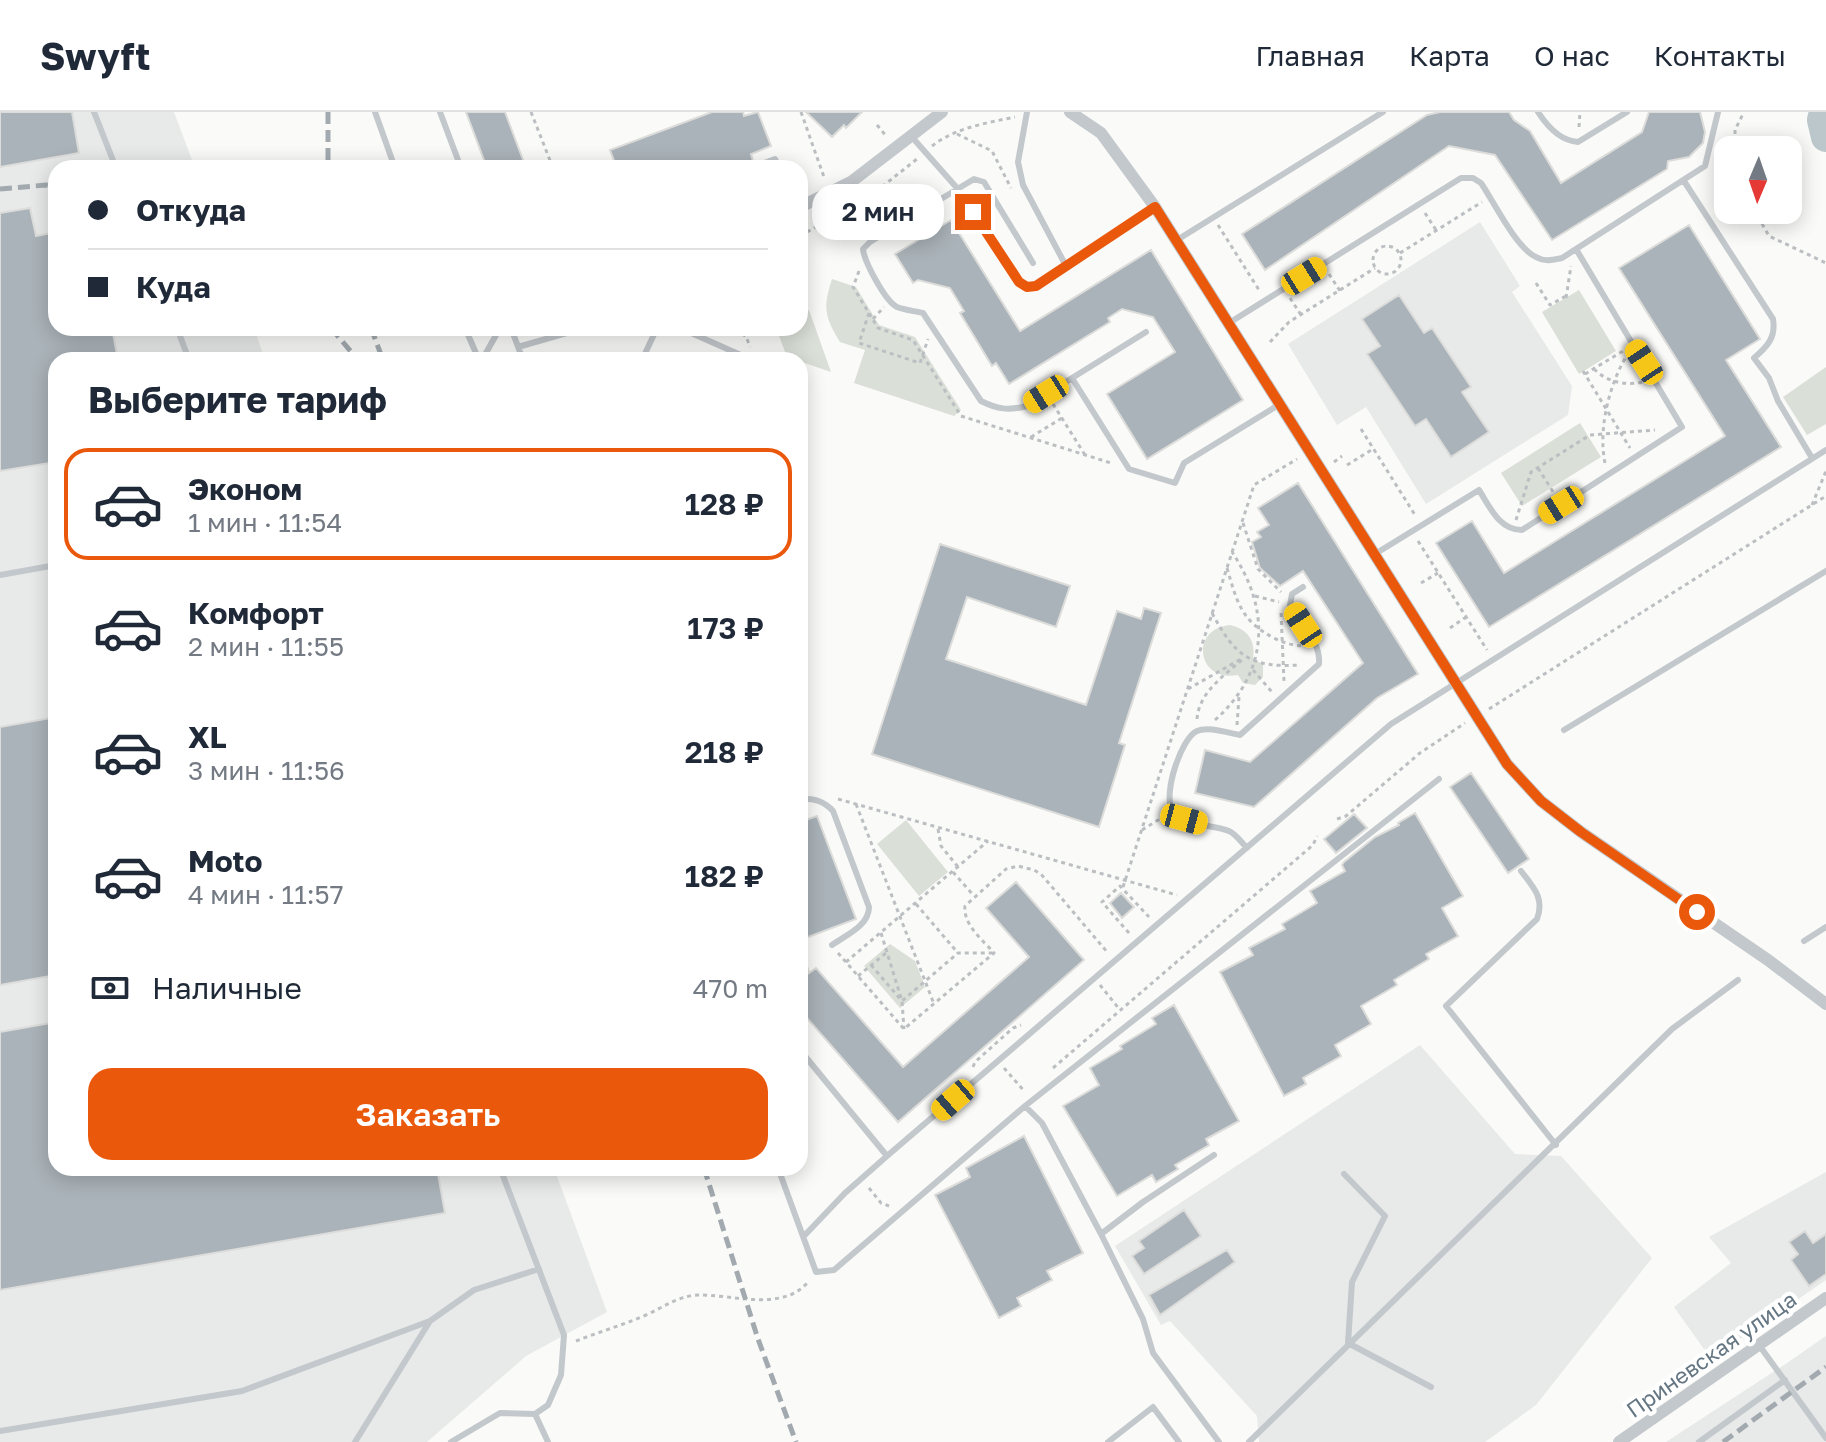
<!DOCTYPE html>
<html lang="ru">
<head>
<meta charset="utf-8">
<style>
  body { margin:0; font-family:"Golos Text",sans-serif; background:#f6f6f7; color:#1f2937; height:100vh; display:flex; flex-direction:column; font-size:30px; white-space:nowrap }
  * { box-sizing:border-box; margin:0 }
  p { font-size:26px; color:#747a83 }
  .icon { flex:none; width:44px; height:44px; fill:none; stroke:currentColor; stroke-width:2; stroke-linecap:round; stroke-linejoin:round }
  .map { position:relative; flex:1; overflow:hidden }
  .panel { position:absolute; left:48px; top:240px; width:760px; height:824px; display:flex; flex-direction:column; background:#fff; border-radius:24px; box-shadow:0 4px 20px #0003 }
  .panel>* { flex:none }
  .hud { position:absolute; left:48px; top:48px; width:760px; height:176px; border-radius:24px; box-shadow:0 4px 20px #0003; display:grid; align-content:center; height:176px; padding:0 40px; background:#fff }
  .needle { width:52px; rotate:182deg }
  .buttons { position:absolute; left:1714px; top:24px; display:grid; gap:16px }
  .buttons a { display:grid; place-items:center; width:88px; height:88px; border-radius:16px; background:#fff; box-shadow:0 4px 20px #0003; font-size:40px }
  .end { position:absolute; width:36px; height:36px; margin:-18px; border:10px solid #ea580c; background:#fff; box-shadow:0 0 0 4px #fff }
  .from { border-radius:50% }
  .bubble { position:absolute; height:56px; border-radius:24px; background:#fff; box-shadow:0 4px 20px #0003; font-size:26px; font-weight:600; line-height:56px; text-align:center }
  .car { position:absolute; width:24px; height:48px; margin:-24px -12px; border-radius:10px; box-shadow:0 0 6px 2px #0007; background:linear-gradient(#f5c518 24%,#345 0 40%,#f5c518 0 76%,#345 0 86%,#f5c518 0) }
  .hud b { display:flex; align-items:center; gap:28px; height:76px; font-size:30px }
  .hud b+b { border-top:2px solid #e0e1e3 }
  .hud i { width:20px; height:20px; background:#1f2937 }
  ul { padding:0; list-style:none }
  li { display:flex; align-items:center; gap:24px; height:112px; margin:0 16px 12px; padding:0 24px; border:4px solid transparent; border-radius:24px }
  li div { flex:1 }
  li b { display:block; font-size:30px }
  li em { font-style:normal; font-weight:600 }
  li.selected { border-color:#ea580c }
  li>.icon { width:72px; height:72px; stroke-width:1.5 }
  h2 { padding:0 40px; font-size:36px; line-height:96px }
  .pay { display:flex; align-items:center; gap:20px; height:88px; padding:0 40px; font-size:30px }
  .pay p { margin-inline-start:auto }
  .action { display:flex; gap:16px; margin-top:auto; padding:16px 40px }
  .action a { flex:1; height:92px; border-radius:24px; background:#ea580c; color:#fff; font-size:32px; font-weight:600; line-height:92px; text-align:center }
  header { display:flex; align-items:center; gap:48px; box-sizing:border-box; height:112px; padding:0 40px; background:#fff; border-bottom:2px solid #e0e1e3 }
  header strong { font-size:38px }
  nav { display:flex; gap:44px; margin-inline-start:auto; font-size:28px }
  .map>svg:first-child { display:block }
</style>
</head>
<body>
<header>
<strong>Swyft</strong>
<nav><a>Главная</a><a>Карта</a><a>О нас</a><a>Контакты</a></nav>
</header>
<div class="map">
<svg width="1826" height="1330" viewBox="0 0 1826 1330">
  <rect width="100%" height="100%" fill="#fafaf8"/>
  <path fill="#e8e9e9" d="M0,0H174L195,56H56V216H254L265,248H56V1056H554L607,1200L526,1244L427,1330H0Z
    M1480,110L1520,174L1512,180L1572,274L1568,303L1426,392L1366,295L1337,313L1288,232Z
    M1420,933L1515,1042L1561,1044L1652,1146L1536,1293L1485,1330H1259L1257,1304L1170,1209L1161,1213L1115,1134Z
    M1826,1060V1168L1711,1247L1674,1195L1731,1151L1709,1125Z
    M1826,1224V1330H1666L1787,1251Z"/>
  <path fill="#dadfd7" d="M832,167L856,175L879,213L915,225L961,298L954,304L854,271L865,238L840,230C824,204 823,195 832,167Z
    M1579,178L1616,239L1579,262L1542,200Z
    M809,198L831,260L787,245L776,216H800V201Z
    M1826,255V312L1807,323L1783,285Z
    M1580,311L1601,345L1522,394L1501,361Z
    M1230,513C1247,517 1256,528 1253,546L1263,553V565L1255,573L1243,571L1238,563C1197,571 1189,517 1230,513Z
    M906,708L948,760L919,784L877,732Z
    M890,832L915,849L925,875L900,896L864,854Z"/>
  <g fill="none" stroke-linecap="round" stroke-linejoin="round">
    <path stroke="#bbc7cb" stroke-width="30" d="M1824,0L1822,8L1826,25"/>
  </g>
  <path fill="#aab3b9" stroke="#dcdcda" stroke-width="2" d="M0,0H72L79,41L0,55Z
    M466,0H505L526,56H487Z
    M712,0H743L744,4L758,0L771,34L751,42L753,49L734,56H724L723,52L713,56H617L610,38Z
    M806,0H862L846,16L844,13L832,25Z
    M1440,0H1509L1514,8L1530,19L1561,71L1642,20L1649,0H1700L1705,20L1703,31L1689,45L1668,49L1667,57L1552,128L1495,43L1449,34L1265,158L1242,122L1427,3Z
    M30,96L36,124L56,120V216H112L118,248H56V350L0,359V101Z
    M951,108L1020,219L1151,138L1243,288L1147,347L1107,282L1175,240L1153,205L1122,197L1108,206L1110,210L1009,272L996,251L992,254L960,201L964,199L950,176L918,168L913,171L895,142Z
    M1689,113L1760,227L1726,248L1781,335L1489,515L1436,431L1472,409L1504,461L1725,324L1619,156Z
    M1399,183L1424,221L1432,216L1471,275L1462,280L1489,320L1451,345L1426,307L1415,314L1367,242L1380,234L1362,207Z
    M1298,371L1418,562L1377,586L1254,695L1195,681L1205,638L1250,650L1363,551L1303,459L1280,474L1260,456L1252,430L1261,425L1257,420L1269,413L1258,396Z
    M940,432L1070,474L1056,515L967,485L946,547L1086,593L1117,499L1141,507L1144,496L1161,501L1119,631L1125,633L1099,715L872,642Z
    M56,605V863L0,873V615Z
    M1471,661L1529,747L1508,761L1450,675Z
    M1415,701L1463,784L1442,796L1458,824L1426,842L1429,847L1394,868L1397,873L1361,894L1371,912L1335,933L1341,944L1303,966L1306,972L1284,984L1220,860L1253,843L1249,836L1285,817L1282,812L1317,791L1310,779L1345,759L1342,753L1344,750L1375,725L1399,713L1398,711Z
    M1354,702L1367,716L1336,741L1324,727Z
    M817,704L856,807L800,828V710Z
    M1016,770L1084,848L898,1010L800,898V841L803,840L809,861L816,856L903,955L1029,845L986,796Z
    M1121,781L1134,795L1122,806L1110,791Z
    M1174,893L1239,1009L1206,1027L1209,1033L1175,1053L1178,1057L1156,1070L1152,1063L1117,1084L1063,994L1099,973L1090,956L1122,937L1120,934L1156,912L1152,906Z
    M56,910V1056H437L445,1101L0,1178V920Z
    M1024,1024L1083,1141L1047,1159L1052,1168L1017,1186L1021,1194L999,1206L935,1083L970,1065L966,1056Z
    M1184,1098L1201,1124L1144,1162L1132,1144L1144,1136L1139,1129Z
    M1805,1119L1813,1131L1826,1122V1162L1809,1174L1791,1148L1798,1142L1789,1130Z
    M1227,1138L1235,1150L1160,1203L1149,1183Z"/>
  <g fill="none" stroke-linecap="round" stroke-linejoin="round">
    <path stroke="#bbbfc2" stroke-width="3" stroke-dasharray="4 4" stroke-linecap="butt" d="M531,0L553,56
      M801,0L825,68
      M877,13L887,25
      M1579,15L1580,0
      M957,22L992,39L1011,76
      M932,34C955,16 986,11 1015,5
      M1735,38V18L1744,0
      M1720,63L1728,62
      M1754,98L1769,124L1826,151
      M1425,101L1436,118
      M1218,113L1259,178
      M800,124L869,85L917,47
      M1373 148a14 14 0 1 1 28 0a14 14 0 1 1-28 0Z
      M1400,141L1482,90
      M859,159L853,175L878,216L913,228L961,304L1111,351
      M1329,162L1340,179
      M1536,171L1550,193L1566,184
      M1290,186L1301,203
      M1566,186L1571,154
      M869,201L859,231L920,251L928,227
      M873,207L884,195
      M727,216L746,224L750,235
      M1270,230L1289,210L1375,156
      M1594,257C1607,270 1625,274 1643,270
      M1583,259L1630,336
      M1585,262L1623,239
      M1053,292L1085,343
      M1361,317L1415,403
      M1031,325L1062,306
      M1334,350L1342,344
      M1605,351C1598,317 1609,273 1627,243
      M1347,353L1373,337
      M1538,356L1555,383
      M1812,393L1826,359
      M1516,408L1531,360L1590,323L1655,318
      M1243,411L1258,457L1281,480
      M1418,429L1487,538
      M1227,456C1237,490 1241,509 1274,526C1284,531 1294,534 1305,534
      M1421,471L1438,461
      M1255,484L1279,490
      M1212,501C1235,544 1250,556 1299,553
      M1281,501L1284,569
      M1450,516L1466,505
      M1253,558L1272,580
      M1188,577L1241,547
      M1489,597L1826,384
      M1197,607C1199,580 1225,563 1244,546
      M1215,608C1269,560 1271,498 1232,440
      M1237,613L1239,585
      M838,687L1177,783
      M856,692L934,892
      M1337,707L1346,704L1420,641L1465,611
      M938,717L941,734L958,755
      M1142,718L1163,705
      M953,760L974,784
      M1123,775L1254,373L1297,347
      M916,792L958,841
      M881,821L902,889L904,917
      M1129,821L1102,790L1120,774L1149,805
      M838,841L904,917L994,841C983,828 963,813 965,794L1006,757L1018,754L1034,758L1041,762L1108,841
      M846,850L988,729
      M871,853L902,889L958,841H994
      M858,864L886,841
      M1100,873L1120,898
      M973,955L975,950L1013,916L1021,913
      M1004,956L1025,980
      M1053,956L1313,733L1317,724
      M869,1076L881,1091L889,1094
      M576,1229C599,1220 623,1213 646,1203C664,1195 676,1185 697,1183C732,1182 783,1201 809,1169"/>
    <path stroke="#c3c8cc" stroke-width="6" d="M94,0L116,56
      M375,0L395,56
      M440,0L461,56
      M1027,0L1018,50L1023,73L1066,154L1155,95
      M1538,0C1547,14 1561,29 1578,30L1627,0
      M911,24L957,76L1019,170C1036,180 1051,164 1066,154
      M752,56L775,47L779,56
      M1684,69L1773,207C1776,225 1768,234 1754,246L1769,266L1778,289L1812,346
      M1177,128L1383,0
      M1033,151L984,70L974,67L870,130L863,137C864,149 885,189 897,195C904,198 915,199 923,201L981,289C997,297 1008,299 1027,294L1146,220
      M1229,211L1461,66H1473L1481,71C1494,90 1516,136 1536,145C1545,150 1552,148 1562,146L1705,54L1718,0
      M177,216L189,248
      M465,216L479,248
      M511,216L523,248
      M680,216L752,248
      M518,235L584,216
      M482,248L500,216
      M642,248L657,216
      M1072,266L1129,357L1175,371L1184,351L1280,292
      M1375,442L1479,378C1490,395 1499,418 1522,418L1682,315L1576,137
      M0,463L56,453
      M1564,618L1826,459
      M800,687C814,686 824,689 833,699L869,795C869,814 846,823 832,833
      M1247,736C1241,730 1236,722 1229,719C1212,712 1183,715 1172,697C1163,682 1181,626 1197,619C1208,614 1228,621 1240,623L1319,552C1321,530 1301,510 1290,493L1292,482L1303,475
      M1521,759C1533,775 1545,786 1537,807L1446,894L1556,1033
      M1804,829L1826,815
      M800,938L887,1044
      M1025,994L1042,1011L1101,1122L1143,1207L1153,1241L1219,1330
      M500,1056L564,1223L561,1263L548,1293L535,1302
      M778,1056L816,1160L834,1158L1025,994L1439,667
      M1344,1062L1385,1104L1352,1170L1348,1231L1431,1275
      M1101,1122L1143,1090L1214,1043
      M804,1124L845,1081L887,1044L1391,612L1826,338
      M1759,1233L1826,1326
      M0,1319L242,1279L430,1209
      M355,1330L430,1209L474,1178L539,1157
      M451,1330L500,1301L535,1302L548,1330
      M1108,1330L1153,1295L1179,1330
      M1249,1330L1672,917L1738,868
      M1699,1330L1785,1268"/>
    <path stroke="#c3c8cc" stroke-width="12" d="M1070,0L1101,21L1155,95L1507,652L1541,689L1581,720L1768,848L1826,892
      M800,95L851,70L942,0
      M1619,1330L1826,1186"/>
    <path stroke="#a2aab0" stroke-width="5" stroke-dasharray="12 6" stroke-linecap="butt" d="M328,0V56
      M0,77L46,73L56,75
      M331,216L358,248
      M371,216L383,248
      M704,1056L758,1227L796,1330
      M1723,1330L1826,1255"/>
  </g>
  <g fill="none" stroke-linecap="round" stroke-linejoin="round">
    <path stroke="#ea580c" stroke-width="10" d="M973,100L1019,170L1027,175L1036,174L1155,95L1507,652L1541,689L1581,720L1697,800"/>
  </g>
  <g text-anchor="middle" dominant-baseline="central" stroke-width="8" stroke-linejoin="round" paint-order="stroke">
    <g font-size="22" fill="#657683" stroke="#fff">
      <text transform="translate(1711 1242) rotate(-35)">Приневская улица</text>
    </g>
  </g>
</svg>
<div class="buttons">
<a><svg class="needle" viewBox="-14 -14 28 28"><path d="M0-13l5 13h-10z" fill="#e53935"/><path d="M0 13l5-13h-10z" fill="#747a83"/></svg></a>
</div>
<i class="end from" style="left:1697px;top:800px"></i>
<i class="end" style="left:973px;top:100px"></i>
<div class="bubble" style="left:812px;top:72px;width:132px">2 мин</div>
<i class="car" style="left:1304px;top:164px;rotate:58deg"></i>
<i class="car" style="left:1644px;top:250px;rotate:327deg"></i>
<i class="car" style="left:1046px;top:282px;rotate:238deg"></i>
<i class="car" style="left:1561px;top:393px;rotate:238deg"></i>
<i class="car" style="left:1303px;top:513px;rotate:327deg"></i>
<i class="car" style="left:1184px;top:707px;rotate:105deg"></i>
<i class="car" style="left:953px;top:988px;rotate:229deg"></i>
<div class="hud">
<b><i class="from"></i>Откуда</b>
<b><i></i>Куда</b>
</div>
<section class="panel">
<h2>Выберите тариф</h2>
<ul>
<li class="selected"><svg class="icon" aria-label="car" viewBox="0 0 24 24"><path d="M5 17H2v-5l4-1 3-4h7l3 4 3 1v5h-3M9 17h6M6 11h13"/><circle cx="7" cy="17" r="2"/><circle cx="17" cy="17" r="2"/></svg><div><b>Эконом</b><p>1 мин · 11:54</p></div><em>128 ₽</em></li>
<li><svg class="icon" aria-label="car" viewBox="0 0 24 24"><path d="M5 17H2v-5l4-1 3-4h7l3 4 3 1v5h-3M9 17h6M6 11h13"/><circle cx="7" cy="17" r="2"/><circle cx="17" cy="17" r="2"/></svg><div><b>Комфорт</b><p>2 мин · 11:55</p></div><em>173 ₽</em></li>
<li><svg class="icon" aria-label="car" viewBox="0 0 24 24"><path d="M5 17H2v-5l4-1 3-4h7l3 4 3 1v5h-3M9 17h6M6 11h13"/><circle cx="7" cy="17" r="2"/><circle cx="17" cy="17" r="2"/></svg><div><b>XL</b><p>3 мин · 11:56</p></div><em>218 ₽</em></li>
<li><svg class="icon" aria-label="car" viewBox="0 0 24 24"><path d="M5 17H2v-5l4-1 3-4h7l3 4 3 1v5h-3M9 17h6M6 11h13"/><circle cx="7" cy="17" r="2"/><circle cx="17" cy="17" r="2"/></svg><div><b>Moto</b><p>4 мин · 11:57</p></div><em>182 ₽</em></li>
</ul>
<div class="pay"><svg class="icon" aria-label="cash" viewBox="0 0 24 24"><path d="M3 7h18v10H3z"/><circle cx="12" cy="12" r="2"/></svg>Наличные<p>470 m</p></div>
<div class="action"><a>Заказать</a></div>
</section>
</div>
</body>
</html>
